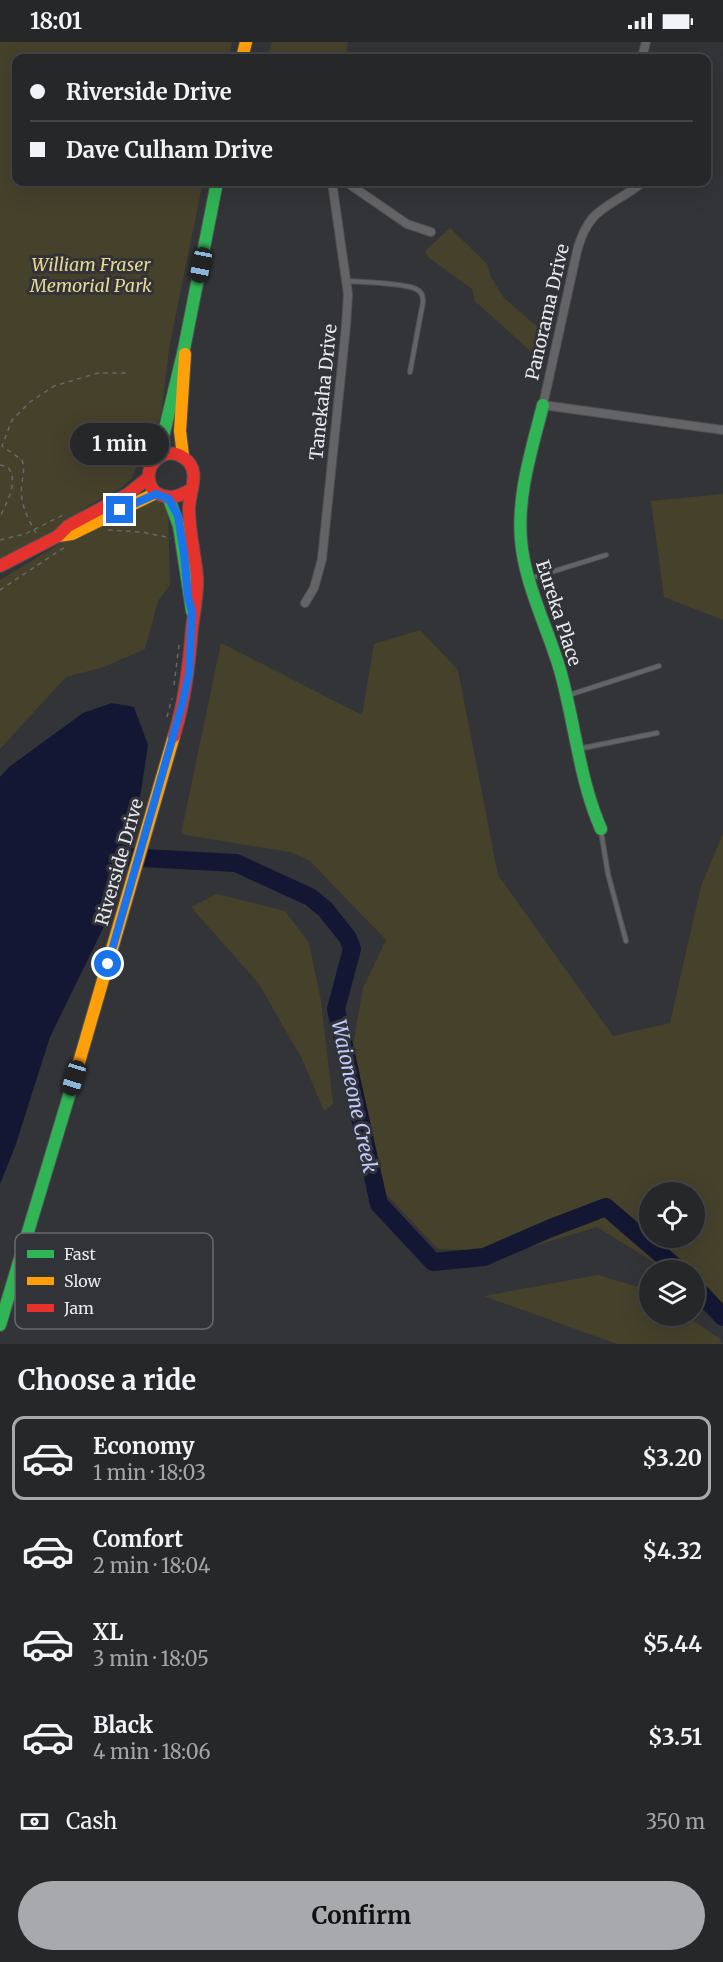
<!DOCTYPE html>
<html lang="en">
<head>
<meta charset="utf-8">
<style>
  body { margin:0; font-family:Merriweather,serif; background:#323335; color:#f1f3f6; height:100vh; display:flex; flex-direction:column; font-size:22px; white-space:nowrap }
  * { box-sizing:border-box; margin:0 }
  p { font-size:20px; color:#a4a5a8 }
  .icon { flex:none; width:33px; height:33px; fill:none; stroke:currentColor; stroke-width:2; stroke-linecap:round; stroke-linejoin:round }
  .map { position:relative; height:1302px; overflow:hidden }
  .sheet { display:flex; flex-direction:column; background:#262729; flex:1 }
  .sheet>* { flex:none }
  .guide { position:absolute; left:12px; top:12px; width:699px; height:132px; border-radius:12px; box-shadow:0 6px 24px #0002,0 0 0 2px #424446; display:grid; align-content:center; height:132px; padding:0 18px; background:#262729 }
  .fabs { position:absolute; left:639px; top:1140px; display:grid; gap:12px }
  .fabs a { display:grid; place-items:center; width:66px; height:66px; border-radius:50%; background:#262729; box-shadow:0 6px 24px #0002,0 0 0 2px #424446; font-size:30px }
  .end { position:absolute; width:27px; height:27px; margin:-14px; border:8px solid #1a73e8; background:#fff; box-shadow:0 0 0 3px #fff }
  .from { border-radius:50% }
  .bubble { position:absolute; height:42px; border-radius:21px; background:#262729; box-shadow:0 6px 24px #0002,0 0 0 2px #424446; font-size:20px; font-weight:700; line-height:42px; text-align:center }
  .car { position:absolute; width:18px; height:36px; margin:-18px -9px; border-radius:8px; box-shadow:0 0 4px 2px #0007; background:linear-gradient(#222 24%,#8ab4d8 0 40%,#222 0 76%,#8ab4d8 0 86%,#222 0) }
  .guide b { display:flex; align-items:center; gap:21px; height:57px; font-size:22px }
  .guide b+b { border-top:2px solid #424446 }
  .guide i { width:15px; height:15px; background:#f1f3f6 }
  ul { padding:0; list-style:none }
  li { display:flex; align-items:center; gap:18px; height:84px; margin:0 12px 9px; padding:0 6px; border:3px solid transparent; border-radius:12px }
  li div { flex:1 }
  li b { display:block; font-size:22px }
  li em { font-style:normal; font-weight:700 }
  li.selected { border-color:#a8a9ac }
  li>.icon { width:54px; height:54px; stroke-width:1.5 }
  h2 { padding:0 18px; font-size:27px; line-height:72px }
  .pay { display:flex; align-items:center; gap:15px; height:66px; padding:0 18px; font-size:22px }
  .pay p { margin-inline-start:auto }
  .button { display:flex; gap:12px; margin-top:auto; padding:12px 18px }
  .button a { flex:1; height:69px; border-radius:36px; background:#a8a9ac; color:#111; font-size:24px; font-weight:700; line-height:69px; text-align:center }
  .status { display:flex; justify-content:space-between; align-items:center; height:42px; padding:0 30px; background:#262729; direction:ltr }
  .status svg { height:16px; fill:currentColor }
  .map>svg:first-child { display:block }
</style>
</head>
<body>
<div class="status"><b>18:01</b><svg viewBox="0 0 49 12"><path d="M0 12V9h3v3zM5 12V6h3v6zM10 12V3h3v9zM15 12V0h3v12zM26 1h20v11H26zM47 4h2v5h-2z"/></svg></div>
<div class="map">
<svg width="723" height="1302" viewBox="0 0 723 1302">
  <rect width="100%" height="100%" fill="#333437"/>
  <path fill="#46412b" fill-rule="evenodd" d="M0,0H232L229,16H16V140H203L170,301L161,374L150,405L139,419L132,436L121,446L86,465L72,478L0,519Z
    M272,0H348L345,16H267Z
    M450,186L487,222L491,235L504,256L546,292L538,316L475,259L472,247L428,215L425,209Z
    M723,452V578L664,555L651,459Z
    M157,458L168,464L170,543L158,559L145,607L104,625L66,635L0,707V538C48,509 104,472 157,458Z
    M420,588L458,628L498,833L613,994L670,981L701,844L723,792V1279L695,1252L694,1228H666L597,1185L514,1210L438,1207L384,1150L348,1031L363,946L386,898L310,819L290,810L181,792L221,601L362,673L374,602ZM650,1150H694V1196H650Z
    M217,852L285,869L309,901L321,959L333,1062L324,1069L302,1017L259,942L191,865Z
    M598,1233L649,1248L650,1274H686L719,1296L723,1302H617L484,1254Z"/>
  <path fill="#141733" d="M112,661L134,665L148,703L139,762L131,785L112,868L50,995L15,1105L0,1142V735L9,725L83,671Z"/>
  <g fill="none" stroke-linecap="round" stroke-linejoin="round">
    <path stroke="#141733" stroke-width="18" d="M100,811L124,815L236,821L310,855L325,867L348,896L352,907L336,967L379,1162L433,1220L484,1215L551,1186L606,1165L679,1228
      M694,1244L723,1275"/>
    <defs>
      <path id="lane" d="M347,239C362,240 404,241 416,247C422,250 423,254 423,260L410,330
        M532,536L606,513
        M569,653L659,624
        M578,707L657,691
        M601,789L608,832L626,899"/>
      <path id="street" d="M642,16L646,0
        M346,140L407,182L431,190
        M643,140C611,166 589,163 577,209L543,363L723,388
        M305,561L314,546L322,517L346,284L348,252L332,140"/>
      <path id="fast" d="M543,363C532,407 517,452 521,498C524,540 548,587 560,628C575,681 579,737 601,787
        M158,416L184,307L217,140
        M169,457L179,484L192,569
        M0,1283L77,1027"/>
      <path id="slow" d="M242,16L246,0
        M183,414L180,389L185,312
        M58,494L72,492L156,451
        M77,1027L174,694"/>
      <path id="jam" d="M0,524L58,494L68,484L128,452L148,436
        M174,694C185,658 189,623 192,586C194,569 198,552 197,535C195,512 189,490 189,467C189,450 202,428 184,416C161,400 136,431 156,451C169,458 178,455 190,448"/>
    </defs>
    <use href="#lane" stroke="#505154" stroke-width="6"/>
    <use href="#street" stroke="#505154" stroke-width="10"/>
    <use href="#fast" stroke="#505154" stroke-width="14"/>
    <use href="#slow" stroke="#505154" stroke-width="14"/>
    <use href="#jam" stroke="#505154" stroke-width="14"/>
    <path stroke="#68686a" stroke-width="1.5" stroke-dasharray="4.5 4.5" stroke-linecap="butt" d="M0,423L8,425C19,441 7,459 0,475
      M108,488L141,490L171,496
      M36,491C27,475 19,460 22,441C23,432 25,428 22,418L2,404L12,378L30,360L54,344L98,331H129
      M0,498L25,492L63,473
      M0,548L65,505
      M174,643L179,603
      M167,675L172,656"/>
    <use href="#lane" stroke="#646466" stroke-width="4"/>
    <use href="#street" stroke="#646466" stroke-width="8"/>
    <use href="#fast" stroke="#30b455" stroke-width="12"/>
    <use href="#slow" stroke="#ff9f0a" stroke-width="12"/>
    <use href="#jam" stroke="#e5322d" stroke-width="12"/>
  </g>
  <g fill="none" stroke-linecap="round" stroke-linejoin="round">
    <path stroke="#1a73e8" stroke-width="8" d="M108,922L182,663L189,631L192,570L188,555L184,511L178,474L169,457L156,452L120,468"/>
  </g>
  <g text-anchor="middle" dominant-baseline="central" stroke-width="6" stroke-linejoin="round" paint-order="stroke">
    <g font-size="18" font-style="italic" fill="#e7d791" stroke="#323338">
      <text x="91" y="222">William Fraser<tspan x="91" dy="21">Memorial Park</tspan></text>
    </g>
    <g font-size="18" fill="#e7e8eb" stroke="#323338">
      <text transform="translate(547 270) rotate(-77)">Panorama Drive</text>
      <text transform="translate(323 350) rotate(-84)">Tanekaha Drive</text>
      <text transform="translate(559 571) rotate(72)">Eureka Place</text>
      <text transform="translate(119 820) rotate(-74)">Riverside Drive</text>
    </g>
    <g font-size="20" font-style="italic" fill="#c1ccff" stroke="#323338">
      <text transform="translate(355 1054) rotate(78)">Waioneone Creek</text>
    </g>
  </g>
  <rect x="15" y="1191" width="198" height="96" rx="9" fill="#323338" stroke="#68696e" stroke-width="1.5"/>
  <rect x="27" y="1208" width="27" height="8" fill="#30b455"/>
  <rect x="27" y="1235" width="27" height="8" fill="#ff9f0a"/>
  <rect x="27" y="1262" width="27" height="8" fill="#e5322d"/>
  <g font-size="16" fill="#e7e8eb">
    <text x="64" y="1218">Fast</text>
    <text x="64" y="1245">Slow</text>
    <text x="64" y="1272">Jam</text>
  </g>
</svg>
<div class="fabs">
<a><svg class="icon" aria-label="locate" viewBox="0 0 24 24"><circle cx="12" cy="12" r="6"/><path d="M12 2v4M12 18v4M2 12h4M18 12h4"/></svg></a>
<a><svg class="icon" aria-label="layers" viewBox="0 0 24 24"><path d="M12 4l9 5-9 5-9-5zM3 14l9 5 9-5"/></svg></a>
</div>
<i class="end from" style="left:108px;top:922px"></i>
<i class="end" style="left:120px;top:468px"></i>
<div class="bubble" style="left:70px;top:381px;width:99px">1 min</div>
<i class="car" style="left:201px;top:223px;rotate:191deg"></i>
<i class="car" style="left:74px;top:1036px;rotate:197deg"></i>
<div class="guide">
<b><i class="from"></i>Riverside Drive</b>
<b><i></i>Dave Culham Drive</b>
</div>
</div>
<section class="sheet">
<h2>Choose a ride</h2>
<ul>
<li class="selected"><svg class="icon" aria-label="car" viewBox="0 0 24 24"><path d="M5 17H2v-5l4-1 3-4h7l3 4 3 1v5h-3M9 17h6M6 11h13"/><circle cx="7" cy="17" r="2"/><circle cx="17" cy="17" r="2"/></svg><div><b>Economy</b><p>1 min · 18:03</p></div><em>$3.20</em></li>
<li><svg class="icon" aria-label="car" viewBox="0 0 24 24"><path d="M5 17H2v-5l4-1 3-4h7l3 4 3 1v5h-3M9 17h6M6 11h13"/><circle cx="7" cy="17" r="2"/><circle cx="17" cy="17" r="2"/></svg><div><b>Comfort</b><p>2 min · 18:04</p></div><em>$4.32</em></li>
<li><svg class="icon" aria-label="car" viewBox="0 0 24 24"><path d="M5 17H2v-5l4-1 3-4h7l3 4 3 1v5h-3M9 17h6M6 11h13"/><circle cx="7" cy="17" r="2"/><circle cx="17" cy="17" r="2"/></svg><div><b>XL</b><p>3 min · 18:05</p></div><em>$5.44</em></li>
<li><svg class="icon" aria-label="car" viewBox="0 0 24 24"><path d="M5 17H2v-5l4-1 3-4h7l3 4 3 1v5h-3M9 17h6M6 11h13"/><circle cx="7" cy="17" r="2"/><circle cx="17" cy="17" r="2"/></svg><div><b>Black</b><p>4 min · 18:06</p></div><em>$3.51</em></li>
</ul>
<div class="pay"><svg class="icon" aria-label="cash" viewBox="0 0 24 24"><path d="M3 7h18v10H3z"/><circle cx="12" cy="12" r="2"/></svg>Cash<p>350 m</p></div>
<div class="button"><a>Confirm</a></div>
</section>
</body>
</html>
